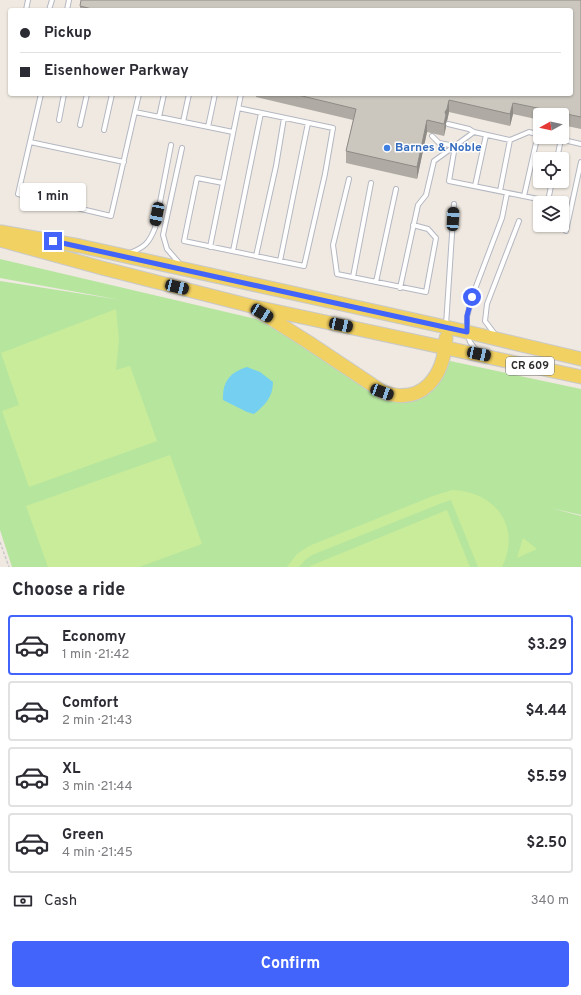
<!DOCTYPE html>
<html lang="en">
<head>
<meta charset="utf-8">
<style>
  body { margin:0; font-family:Overpass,sans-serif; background:#f2f2f3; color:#2b2b33; height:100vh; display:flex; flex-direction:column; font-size:15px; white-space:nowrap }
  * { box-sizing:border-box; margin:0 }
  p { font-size:13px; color:#7c7c81 }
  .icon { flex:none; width:22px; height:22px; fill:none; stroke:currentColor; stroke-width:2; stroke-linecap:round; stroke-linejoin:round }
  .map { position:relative; height:567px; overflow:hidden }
  .panel { display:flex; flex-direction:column; background:#fff; flex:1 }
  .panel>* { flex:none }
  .top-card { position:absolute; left:8px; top:8px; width:565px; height:88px; border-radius:4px; box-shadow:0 1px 3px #0004; display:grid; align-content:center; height:88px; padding:0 12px; background:#fff }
  .needle { width:26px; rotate:262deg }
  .buttons { position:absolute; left:533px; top:108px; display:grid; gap:8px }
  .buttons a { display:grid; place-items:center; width:36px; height:36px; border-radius:4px; background:#fff; box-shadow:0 1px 3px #0004; font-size:20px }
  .end { position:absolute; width:18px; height:18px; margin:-9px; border:5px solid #4264fb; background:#fff; box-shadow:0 0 0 2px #fff }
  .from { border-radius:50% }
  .bubble { position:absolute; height:28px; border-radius:4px; background:#fff; box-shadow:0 1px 3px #0004; font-size:13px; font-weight:700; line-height:28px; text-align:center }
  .car { position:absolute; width:12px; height:24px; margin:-12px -6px; border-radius:5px; box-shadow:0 0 3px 1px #0007; background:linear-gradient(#222 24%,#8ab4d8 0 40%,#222 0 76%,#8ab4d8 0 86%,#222 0) }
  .top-card b { display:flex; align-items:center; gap:14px; height:38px; font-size:15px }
  .top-card b+b { border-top:1px solid #e1e1e2 }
  .top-card i { width:10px; height:10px; background:#2b2b33 }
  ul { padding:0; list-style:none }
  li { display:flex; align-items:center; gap:12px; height:60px; margin:0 8px 6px; padding:0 4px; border:2px solid #e1e1e2; border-radius:4px }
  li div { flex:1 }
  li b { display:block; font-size:15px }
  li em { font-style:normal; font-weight:700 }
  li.selected { border-color:#4264fb }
  li>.icon { width:36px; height:36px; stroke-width:1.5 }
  h2 { padding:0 12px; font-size:18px; line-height:48px }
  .pay { display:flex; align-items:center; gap:10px; height:44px; padding:0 12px; font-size:15px }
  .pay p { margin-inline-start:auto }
  .primary-button { display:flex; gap:8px; margin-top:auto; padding:8px 12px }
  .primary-button a { flex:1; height:46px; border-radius:4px; background:#4264fb; color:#fff; font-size:16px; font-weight:700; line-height:46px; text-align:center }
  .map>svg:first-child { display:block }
</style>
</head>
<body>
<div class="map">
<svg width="581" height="567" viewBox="0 0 581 567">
  <rect width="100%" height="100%" fill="#efe9e1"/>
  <path fill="#b6e59e" d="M0,259L256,319L290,337L378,397L420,398L450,361L581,389V515L551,508L581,516V567H12L0,530V281L121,300L0,278Z"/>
  <path fill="#c9ec9a" d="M116,309L119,339L116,370L130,366L157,441L29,487L2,411L19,405L1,353Z
    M170,455L202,544L139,567H48L26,506Z
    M452,490C495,491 522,527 502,567H478L451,500L442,503L312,555L305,560L299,567H287L297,554L309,546L433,496Z
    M447,510L470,567H310V566Z
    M523,538L537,549L517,558Z"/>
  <path fill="#75cff0" d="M247,367L260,372L273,382C273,397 265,405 254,414L247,412L223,400C222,382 230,372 247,367Z"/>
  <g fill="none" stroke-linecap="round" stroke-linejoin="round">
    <defs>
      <path id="service" d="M26,10L28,0
        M49,10L52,0
        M67,10L69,0
        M41,94L18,194L111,216L139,94
        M135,112L233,132
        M159,117L164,94
        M59,120L64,94
        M183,122L189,94
        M448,124L469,129L474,132
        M80,125L87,94
        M208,127L215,94
        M104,130L112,94
        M432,136L439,143L455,146L449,181L548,201L550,203
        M551,137L581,144
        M30,142L124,162
        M557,159L561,139
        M349,179L333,245L337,274L426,292L436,238L428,229L413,225
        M223,183L197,178L184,241L304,266L325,174L333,128L238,108
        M475,186L486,135
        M500,191L510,140
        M524,196L538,134
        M548,201L552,181
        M552,228L553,225
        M566,231L581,162
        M210,247L241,94
        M233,251L261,113
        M130,253C145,247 149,243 155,228L171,145
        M256,256L276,166L284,118
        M280,261L308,123
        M180,264L167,249L163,235L182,148
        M353,277L371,183
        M376,282L396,189
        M400,288L418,205L426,195L434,161L474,132L510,140L529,132L540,135
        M446,325L454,204
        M494,333L485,321L487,304L519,221
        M477,351L470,342L467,332V317L472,297L502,218L507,193"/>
      <path id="primary" d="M1,232L80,246L446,327L581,359
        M0,240L102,268L251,306L581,377
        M259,311L308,342L383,392C423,406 444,376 446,338"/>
    </defs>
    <use href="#service" stroke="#b4b7c1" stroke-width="6"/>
    <use href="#primary" stroke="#c9c9c9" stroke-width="15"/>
    <path stroke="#c9c9c9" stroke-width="1.5" stroke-dasharray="3 2" stroke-linecap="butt" d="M0,542L9,567"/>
    <use href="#service" stroke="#fff" stroke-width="4"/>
    <use href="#primary" stroke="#f2d163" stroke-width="13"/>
  </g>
  <path fill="#afaba4" d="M581,0V129L562,125V115H540V120L513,114L510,126L449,112L447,121L446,122V127L444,136L427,132L417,179L346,163V151L353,120L256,97V94H571V10H80V6Z"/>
  <path fill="#8e8b86" d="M449,100V112L447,121L446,122V127L444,136L445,112Z
    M513,103V114L510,126V114Z
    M427,120V132L417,179V167Z"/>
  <path fill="#cbc7bf" stroke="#8e8b86" d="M81,0H581V117L513,103L510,114L449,100L447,109L445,112L446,115L444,124L427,120L417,167L346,151L356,109L294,94H571V10H96L80,6Z"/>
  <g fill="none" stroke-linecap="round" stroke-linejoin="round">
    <path stroke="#4264fb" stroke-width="5" d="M53,241L467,332V316L472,297"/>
  </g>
  <circle fill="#3f7fe0" stroke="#fff" stroke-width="1.5" cx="387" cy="148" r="4"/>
  <g text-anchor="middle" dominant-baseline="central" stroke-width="3" stroke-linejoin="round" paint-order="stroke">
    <rect fill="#fff" stroke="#6d6d6d" stroke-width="1" x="506" y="357" width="48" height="18" rx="3"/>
    <g font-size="11" font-weight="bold" fill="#2e2e2e">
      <text x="530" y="366">CR 609</text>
    </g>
    <g font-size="12" font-weight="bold" fill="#366cbe" stroke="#fff" text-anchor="start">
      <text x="395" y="148">Barnes &amp; Noble</text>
    </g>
  </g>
</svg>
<div class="buttons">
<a><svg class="needle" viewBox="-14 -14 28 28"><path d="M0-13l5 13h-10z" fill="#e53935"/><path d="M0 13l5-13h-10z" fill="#7c7c81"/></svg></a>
<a><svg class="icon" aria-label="locate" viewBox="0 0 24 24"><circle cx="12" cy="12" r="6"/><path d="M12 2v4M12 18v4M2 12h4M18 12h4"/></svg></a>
<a><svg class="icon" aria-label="layers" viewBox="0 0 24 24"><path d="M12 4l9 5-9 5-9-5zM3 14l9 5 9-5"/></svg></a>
</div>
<i class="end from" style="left:472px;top:297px"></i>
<i class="end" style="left:53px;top:241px"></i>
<div class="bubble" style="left:20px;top:183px;width:66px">1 min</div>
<i class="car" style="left:157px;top:214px;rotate:191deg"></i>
<i class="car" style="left:453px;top:219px;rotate:3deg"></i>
<i class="car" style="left:177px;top:287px;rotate:104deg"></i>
<i class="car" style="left:262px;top:313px;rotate:121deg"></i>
<i class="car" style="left:341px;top:325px;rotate:102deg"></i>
<i class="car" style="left:479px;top:354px;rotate:102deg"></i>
<i class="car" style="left:382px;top:392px;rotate:110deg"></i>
<div class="top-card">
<b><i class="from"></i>Pickup</b>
<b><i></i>Eisenhower Parkway</b>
</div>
</div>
<section class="panel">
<h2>Choose a ride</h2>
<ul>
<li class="selected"><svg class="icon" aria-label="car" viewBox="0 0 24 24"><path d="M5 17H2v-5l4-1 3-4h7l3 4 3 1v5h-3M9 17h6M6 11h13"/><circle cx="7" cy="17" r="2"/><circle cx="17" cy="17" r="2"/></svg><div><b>Economy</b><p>1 min · 21:42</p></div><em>$3.29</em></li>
<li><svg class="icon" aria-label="car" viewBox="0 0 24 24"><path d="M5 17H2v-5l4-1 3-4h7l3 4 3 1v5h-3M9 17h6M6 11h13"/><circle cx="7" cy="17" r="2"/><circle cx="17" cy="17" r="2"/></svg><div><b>Comfort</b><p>2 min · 21:43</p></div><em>$4.44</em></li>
<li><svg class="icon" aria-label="car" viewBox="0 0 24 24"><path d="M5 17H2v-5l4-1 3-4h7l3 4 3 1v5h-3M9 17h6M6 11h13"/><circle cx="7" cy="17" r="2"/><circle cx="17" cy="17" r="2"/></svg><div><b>XL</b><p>3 min · 21:44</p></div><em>$5.59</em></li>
<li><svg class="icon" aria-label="car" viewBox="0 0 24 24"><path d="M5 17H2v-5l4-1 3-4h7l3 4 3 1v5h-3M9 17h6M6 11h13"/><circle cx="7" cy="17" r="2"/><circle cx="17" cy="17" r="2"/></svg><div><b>Green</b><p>4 min · 21:45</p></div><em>$2.50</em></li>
</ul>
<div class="pay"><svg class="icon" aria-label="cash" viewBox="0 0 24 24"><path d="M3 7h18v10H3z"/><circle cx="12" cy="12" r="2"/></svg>Cash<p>340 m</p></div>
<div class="primary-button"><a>Confirm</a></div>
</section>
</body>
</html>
